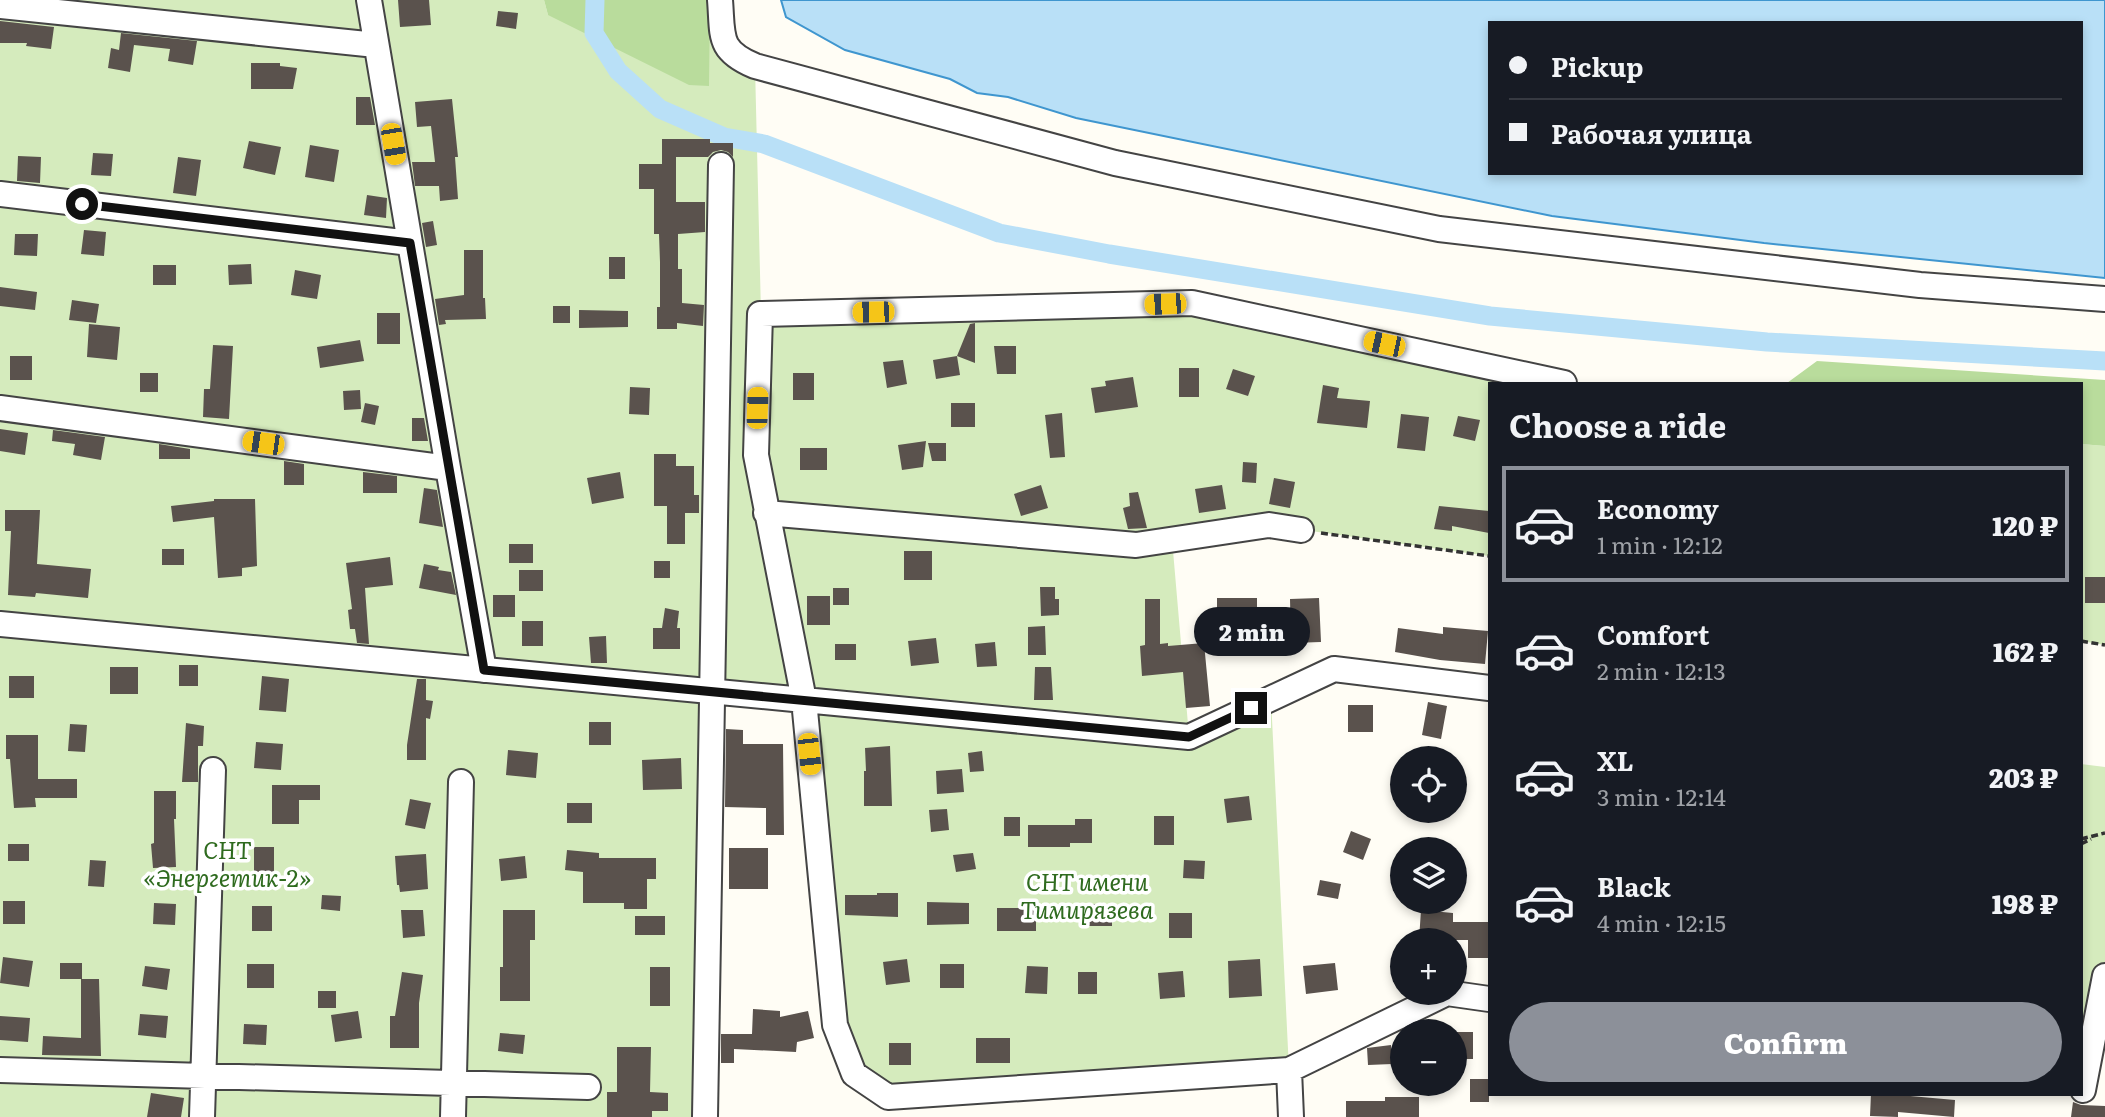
<!DOCTYPE html>
<html lang="en">
<head>
<meta charset="utf-8">
<style>
  body { margin:0; font-family:Literata,serif; background:#242831; color:#f1f3f6; height:100vh; display:flex; flex-direction:column; font-size:26px; white-space:nowrap }
  * { box-sizing:border-box; margin:0 }
  p { font-size:23px; color:#9ea1a6 }
  .icon { flex:none; width:38px; height:38px; fill:none; stroke:currentColor; stroke-width:2; stroke-linecap:round; stroke-linejoin:round }
  .map { position:relative; flex:1; overflow:hidden }
  .details { position:absolute; left:1488px; top:382px; width:595px; height:714px; display:flex; flex-direction:column; background:#171b24; border-radius:0px; box-shadow:0 4px 10px #0003 }
  .details>* { flex:none }
  .guide { position:absolute; left:1488px; top:21px; width:595px; height:154px; border-radius:0px; box-shadow:0 4px 10px #0003; display:grid; align-content:center; height:154px; padding:0 21px; background:#171b24 }
  .controls { position:absolute; left:1390px; top:746px; display:grid; gap:14px }
  .controls a { display:grid; place-items:center; width:77px; height:77px; border-radius:50%; background:#171b24; box-shadow:0 4px 10px #0003; font-size:35px }
  .end { position:absolute; width:32px; height:32px; margin:-16px; border:9px solid #111; background:#fff; box-shadow:0 0 0 4px #fff }
  .from { border-radius:50% }
  .bubble { position:absolute; height:49px; border-radius:24px; background:#171b24; box-shadow:0 4px 10px #0003; font-size:23px; font-weight:800; line-height:49px; text-align:center }
  .car { position:absolute; width:21px; height:42px; margin:-21px -10px; border-radius:9px; box-shadow:0 0 5px 2px #0007; background:linear-gradient(#f5c518 24%,#345 0 40%,#f5c518 0 76%,#345 0 86%,#f5c518 0) }
  .guide b { display:flex; align-items:center; gap:24px; height:66px; font-size:26px }
  .guide b+b { border-top:2px solid #363941 }
  .guide i { width:18px; height:18px; background:#f1f3f6 }
  ul { padding:0; list-style:none }
  li { display:flex; align-items:center; gap:21px; height:116px; margin:0 14px 10px; padding:0 7px; border:4px solid transparent; border-radius:0px }
  li div { flex:1 }
  li b { display:block; font-size:26px }
  li em { font-style:normal; font-weight:800 }
  li.on { border-color:#8c9099 }
  li>.icon { width:63px; height:63px; stroke-width:1.5 }
  h2 { padding:0 21px; font-size:32px; line-height:84px }
  .primary-button { display:flex; gap:14px; margin-top:auto; padding:14px 21px }
  .primary-button a { flex:1; height:80px; border-radius:42px; background:#8c9099; color:#fff; font-size:28px; font-weight:800; line-height:80px; text-align:center }
  .map>svg:first-child { display:block }
</style>
</head>
<body>
<div class="map">
<svg width="2105" height="1117" viewBox="0 0 2105 1117">
  <rect width="100%" height="100%" fill="#fffdf5"/>
  <path fill="#d5ebbd" d="M0,0H544L548,15L721,0L720,54L755,66L761,314L1192,303L1564,383H1489V556L1269,525L1172,539L1189,736L1271,698L1289,1070L888,1097L854,1074L835,1025L804,700L713,691L705,1117H0Z
    M2081,444L2105,446V645L2081,641Z
    M2081,764L2105,767V976L2081,1089Z"/>
  <path fill="#b9dc9c" d="M544,0H710L709,86L689,85L548,15Z
    M1817,361L2105,380V446L2081,444V383H1787Z"/>
  <path fill="#b9e0f7" stroke="#3f96cf" stroke-width="2" fill-rule="evenodd" d="M781,0H2105V278L1764,243L1552,216L1076,118L1008,97L977,93L950,79L845,50L786,17ZM1489,23H2081V173H1489Z"/>
  <g fill="none" stroke-linecap="round" stroke-linejoin="round">
    <path stroke="#b9e0f7" stroke-width="19" d="M595,0L594,33L618,71L660,109L724,137L764,144L999,233L1109,254L1490,316L1767,342L2105,361"/>
  </g>
  <path fill="#5a524d" d="M398,0H429L431,25L400,27Z
    M498,11L518,13L516,29L496,26Z
    M0,21L54,27L51,49L26,46L27,43H0Z
    M121,33L197,41L193,65L168,61L170,49L134,45L130,72L108,68L111,48L119,50Z
    M251,63H280V66L297,68L293,89H251Z
    M356,97H370L375,125H356Z
    M452,99L458,157H455L458,199L440,201L439,186H415L412,162H435L431,126L417,127L415,102Z
    M662,139H710V143H733V157L728,152L721,150L713,152L708,157H676V202H705V232L678,234V269H682V303L704,305L703,326L677,323V329H657V307H660V262L659,234H654V189H639V164H662Z
    M249,141L281,147L275,175L243,168Z
    M310,145L339,150L334,182L305,177Z
    M93,153L113,154L111,176L91,175Z
    M18,156L41,157L40,183L17,181Z
    M178,157L201,160L196,196L173,193Z
    M367,195L387,198L386,218L364,215Z
    M433,221L437,245L426,247L422,223Z
    M84,230L106,232L104,256L81,254Z
    M15,234H38L37,256L14,255Z
    M464,250H483V298H485L486,319L445,320L446,324L439,325L435,299L464,295Z
    M609,257H625V279H609Z
    M251,264L252,284L229,285L228,265Z
    M153,265H176V285H153Z
    M295,270L321,275L317,299L291,295Z
    M0,287L37,292L35,310L0,306Z
    M72,300L99,304L96,323L69,320Z
    M553,306H570V323H553Z
    M579,310L628,311V327L579,328Z
    M377,313H400V344H377Z
    M975,323V363L957,356L970,324Z
    M89,324L120,327L117,360L87,357Z
    M360,340L364,361L320,368L317,347Z
    M213,345L233,346L229,419L203,417L204,389H210Z
    M994,346H1016V374H997Z
    M10,356H32V380H10Z
    M957,356L960,375L936,379L933,360Z
    M903,360L907,384L887,388L883,362Z
    M1179,368H1199V397H1179Z
    M1233,369L1255,376L1248,396L1226,389Z
    M140,373H158V392H140Z
    M793,373H814V400H793Z
    M1133,377L1138,407L1095,413L1091,388L1106,386L1105,381Z
    M1323,385L1339,388L1337,398L1370,401L1367,428L1317,423Z
    M630,387L650,388L649,415L629,414Z
    M360,390L361,409L344,410L343,391Z
    M365,403L379,406L375,425L361,422Z
    M951,403H975V427H951Z
    M1062,413L1065,457L1050,458L1045,415Z
    M1401,414L1429,417L1425,451L1397,448Z
    M1458,416L1480,420L1475,441L1453,436Z
    M412,418H424L428,441H412Z
    M0,429L28,433L25,455L0,451Z
    M53,430L105,437L101,460L73,455L75,444L52,441Z
    M926,441L923,467L902,470L898,445Z
    M928,443H946V461H932Z
    M159,444L190,449V459H159Z
    M800,448H827V470H800Z
    M654,454H676V466H694V495H699V513H685V544H667V506H654Z
    M284,461L304,464V485H284Z
    M1243,462L1257,463L1256,483L1242,482Z
    M363,472L397,476V493H363Z
    M620,472L624,498L592,504L587,478Z
    M1274,478L1295,482L1290,508L1269,504Z
    M1041,485L1048,508L1021,516L1014,494Z
    M1222,485L1226,509L1199,513L1195,489Z
    M424,488L437,490L443,527L419,523Z
    M1138,492L1147,528L1128,529L1123,508L1130,506L1129,493Z
    M214,499H255L257,566L242,568V576L218,578L214,517L173,522L171,506L214,501Z
    M1439,506L1489,511V533L1452,526V531L1434,529Z
    M5,510H40L37,564L91,569L88,598L36,593L35,597L8,595L11,531H5Z
    M509,544H533V563H509Z
    M162,549H184V565H162Z
    M904,551H932V580H904Z
    M390,557L393,585L365,588L369,644L357,643L355,629H350L348,610L352,609L346,563Z
    M654,561H670V578H654Z
    M424,564L439,567L438,570L451,572L456,595L419,588Z
    M519,570H543V591H519Z
    M2085,577H2105V603H2085Z
    M1040,587H1055V599H1059V615L1041,616Z
    M833,588H849V605H833Z
    M493,595H515V617H493Z
    M807,596H830V625H807Z
    M1217,598H1257V638H1217Z
    M1319,598L1321,642L1291,643L1290,599Z
    M1145,599H1160V644L1168,643V646L1204,643L1210,706L1186,708L1183,672L1142,676L1140,646L1145,645Z
    M665,608L679,611L677,628H680V649H653V628H662Z
    M522,621H543V646H522Z
    M1045,626L1046,655H1028V627Z
    M1443,627L1488,631L1485,664L1440,660L1395,652L1398,628L1443,634Z
    M606,636L607,663H591L589,637Z
    M936,638L939,663L911,666L908,641Z
    M995,642L997,666L977,667L975,644Z
    M835,644H856V660H835Z
    M179,665H198V686H179Z
    M110,667H138V694H110Z
    M1035,667H1051L1053,700H1034Z
    M9,676H34V698H9Z
    M262,676L289,679L286,712L259,710Z
    M417,679H426V700L433,701L430,719L426,718V760H407V745Z
    M1428,702L1447,706L1441,739L1422,735Z
    M1348,705H1373V732H1348Z
    M589,722H611V745H589Z
    M186,723L204,726L203,746H198V782H182Z
    M70,724L87,725L85,752L68,751Z
    M726,729L743,730V744H783L784,835H766V808L725,807Z
    M6,735H38V779H77V798H35L36,807L14,808L10,759H6Z
    M256,742L283,744L281,770L254,768Z
    M890,746L892,806H864V771H866L865,748Z
    M508,750L538,753L536,778L506,775Z
    M982,751L984,771L970,772L968,753Z
    M681,758L682,789L643,790L642,760Z
    M962,769L964,792L937,794L936,771Z
    M272,785H320V800H299V824H272Z
    M154,791H176V819H174L176,867L153,868L151,844L154,843Z
    M1249,796L1252,820L1227,823L1224,799Z
    M410,799L431,803L425,829L405,825Z
    M567,803H592V823H567Z
    M947,809L949,830L931,832L929,810Z
    M1154,816H1174V845H1154Z
    M1004,817H1020V836H1004Z
    M1075,819H1092V843H1070V847H1028V825H1075Z
    M1351,831L1371,839L1363,860L1343,852Z
    M8,844H29V861H8Z
    M254,847H274V873H254Z
    M729,848H768V889H729Z
    M567,850L599,853V858H656V879H647V909H624V903H583V872L565,870Z
    M973,853L976,869L956,872L953,855Z
    M426,854L428,889L400,892L399,885H397L395,856Z
    M525,856L527,878L501,881L499,859Z
    M90,860L106,861L104,887L88,886Z
    M1184,860L1205,861L1204,879L1183,878Z
    M1320,880L1341,884L1338,899L1317,895Z
    M877,893H898V917L845,915V895H877Z
    M322,895L341,896L340,911L321,909Z
    M3,901H25V924H3Z
    M927,902L969,903V924L927,925Z
    M154,903L176,904L175,925L153,924Z
    M1087,904H1112V926H1087Z
    M252,906H272V931H252Z
    M997,908H1036V931H997Z
    M401,910H423L425,936L403,938Z
    M503,910H535V940H530V1001H500V967H503Z
    M1421,910L1453,913V922H1489V958H1468V940H1419Z
    M1169,913H1192V938H1169Z
    M635,916H665V935H635Z
    M3,957L33,961L29,987L0,983Z
    M907,959L910,982L886,985L883,962Z
    M1260,959L1262,996L1229,998L1228,961Z
    M60,963H82V979H60Z
    M1335,963L1338,990L1306,994L1303,966Z
    M247,964H274V988H247Z
    M940,964H964V988H940Z
    M145,966L170,969L167,990L142,986Z
    M1027,966L1048,967L1047,994L1025,993Z
    M650,967H670V1006H650Z
    M1183,971L1185,997L1160,999L1158,973Z
    M402,972L423,975L419,1003V1048H390V1016H395Z
    M1078,972H1097V994H1078Z
    M81,979H99L101,1056L42,1055L43,1036L81,1038Z
    M318,991H336V1008H318Z
    M753,1009L780,1011V1017L808,1011L814,1038L797,1042L796,1052L734,1049V1063H721V1034H752Z
    M358,1011L362,1038L335,1042L331,1015Z
    M140,1014L168,1016L166,1038L138,1035Z
    M0,1016L30,1018L28,1042L0,1040Z
    M244,1024L267,1025L266,1045L243,1044Z
    M1454,1032H1473V1059H1454Z
    M500,1033L525,1035L523,1054L498,1051Z
    M976,1038H1010V1063H976Z
    M889,1043H911V1065H889Z
    M1391,1045L1392,1064L1368,1065L1367,1048Z
    M617,1047H651L650,1092L668,1093V1111H652V1117H607V1092H617Z
    M1470,1079H1489V1102H1470Z
    M151,1093L184,1098L181,1117H147Z
    M1871,1094H1899V1095L1955,1100L1954,1117L1898,1112V1117L1870,1116Z
    M1385,1097H1419V1117H1346V1101H1385Z
    M2073,1102L2081,1105L2105,1106V1117H2071Z"/>
  <g fill="none" stroke-linecap="round" stroke-linejoin="round">
    <defs>
      <path id="minor" d="M369,0L448,468L484,670
        M720,0C723,36 717,50 755,66L1115,163L1439,229L1920,285L2105,299
        M0,6L376,45
        M0,194L410,243
        M0,408L448,468
        M766,513L1136,545L1269,525L1301,530
        M0,624L804,700L835,1025L854,1074L888,1097L1289,1070L1447,993L1489,999
        M1489,688L1334,669L1189,737L804,700L756,455L760,314L1192,303L1564,383
        M0,1070L588,1087
        M1289,1070L1291,1117
        M2083,1090L2105,976
        M202,1117L213,770
        M453,1117L461,782
        M705,1117L721,165"/>
    </defs>
    <use href="#minor" stroke="#444" stroke-width="28"/>
    <path stroke="#333" stroke-width="3.5" stroke-dasharray="7 3.5" stroke-linecap="butt" d="M1321,533L1489,556
      M2081,641L2105,645
      M2081,839L2105,833
      M2081,844L2091,839"/>
    <use href="#minor" stroke="#fff" stroke-width="24"/>
  </g>
  <g fill="none" stroke-linecap="round" stroke-linejoin="round">
    <path stroke="#111" stroke-width="9" d="M82,204L410,243L484,670L1189,737L1251,708"/>
  </g>
  <g text-anchor="middle" dominant-baseline="central" stroke-width="7" stroke-linejoin="round" paint-order="stroke">
    <g font-size="24" font-style="italic" fill="#2f6b1f" stroke="#fff">
      <text x="227" y="848">СНТ<tspan x="227" dy="28">«Энергетик-2»</tspan></text>
      <text x="1087" y="880">СНТ имени<tspan x="1087" dy="28">Тимирязева</tspan></text>
    </g>
  </g>
</svg>
<div class="controls">
<a><svg class="icon" aria-label="locate" viewBox="0 0 24 24"><circle cx="12" cy="12" r="6"/><path d="M12 2v4M12 18v4M2 12h4M18 12h4"/></svg></a>
<a><svg class="icon" aria-label="layers" viewBox="0 0 24 24"><path d="M12 4l9 5-9 5-9-5zM3 14l9 5 9-5"/></svg></a>
<a>+</a>
<a>−</a>
</div>
<i class="end from" style="left:82px;top:204px"></i>
<i class="end" style="left:1251px;top:708px"></i>
<div class="bubble" style="left:1194px;top:607px;width:116px">2 min</div>
<i class="car" style="left:393px;top:144px;rotate:170deg"></i>
<i class="car" style="left:1165px;top:304px;rotate:268deg"></i>
<i class="car" style="left:873px;top:312px;rotate:269deg"></i>
<i class="car" style="left:1384px;top:344px;rotate:282deg"></i>
<i class="car" style="left:757px;top:408px;rotate:2deg"></i>
<i class="car" style="left:263px;top:443px;rotate:278deg"></i>
<i class="car" style="left:809px;top:754px;rotate:174deg"></i>
<div class="guide">
<b><i class="from"></i>Pickup</b>
<b><i></i>Рабочая улица</b>
</div>
<section class="details">
<h2>Choose a ride</h2>
<ul>
<li class="on"><svg class="icon" aria-label="car" viewBox="0 0 24 24"><path d="M5 17H2v-5l4-1 3-4h7l3 4 3 1v5h-3M9 17h6M6 11h13"/><circle cx="7" cy="17" r="2"/><circle cx="17" cy="17" r="2"/></svg><div><b>Economy</b><p>1 min · 12:12</p></div><em>120 ₽</em></li>
<li><svg class="icon" aria-label="car" viewBox="0 0 24 24"><path d="M5 17H2v-5l4-1 3-4h7l3 4 3 1v5h-3M9 17h6M6 11h13"/><circle cx="7" cy="17" r="2"/><circle cx="17" cy="17" r="2"/></svg><div><b>Comfort</b><p>2 min · 12:13</p></div><em>162 ₽</em></li>
<li><svg class="icon" aria-label="car" viewBox="0 0 24 24"><path d="M5 17H2v-5l4-1 3-4h7l3 4 3 1v5h-3M9 17h6M6 11h13"/><circle cx="7" cy="17" r="2"/><circle cx="17" cy="17" r="2"/></svg><div><b>XL</b><p>3 min · 12:14</p></div><em>203 ₽</em></li>
<li><svg class="icon" aria-label="car" viewBox="0 0 24 24"><path d="M5 17H2v-5l4-1 3-4h7l3 4 3 1v5h-3M9 17h6M6 11h13"/><circle cx="7" cy="17" r="2"/><circle cx="17" cy="17" r="2"/></svg><div><b>Black</b><p>4 min · 12:15</p></div><em>198 ₽</em></li>
</ul>
<div class="primary-button"><a>Confirm</a></div>
</section>
</div>
</body>
</html>
